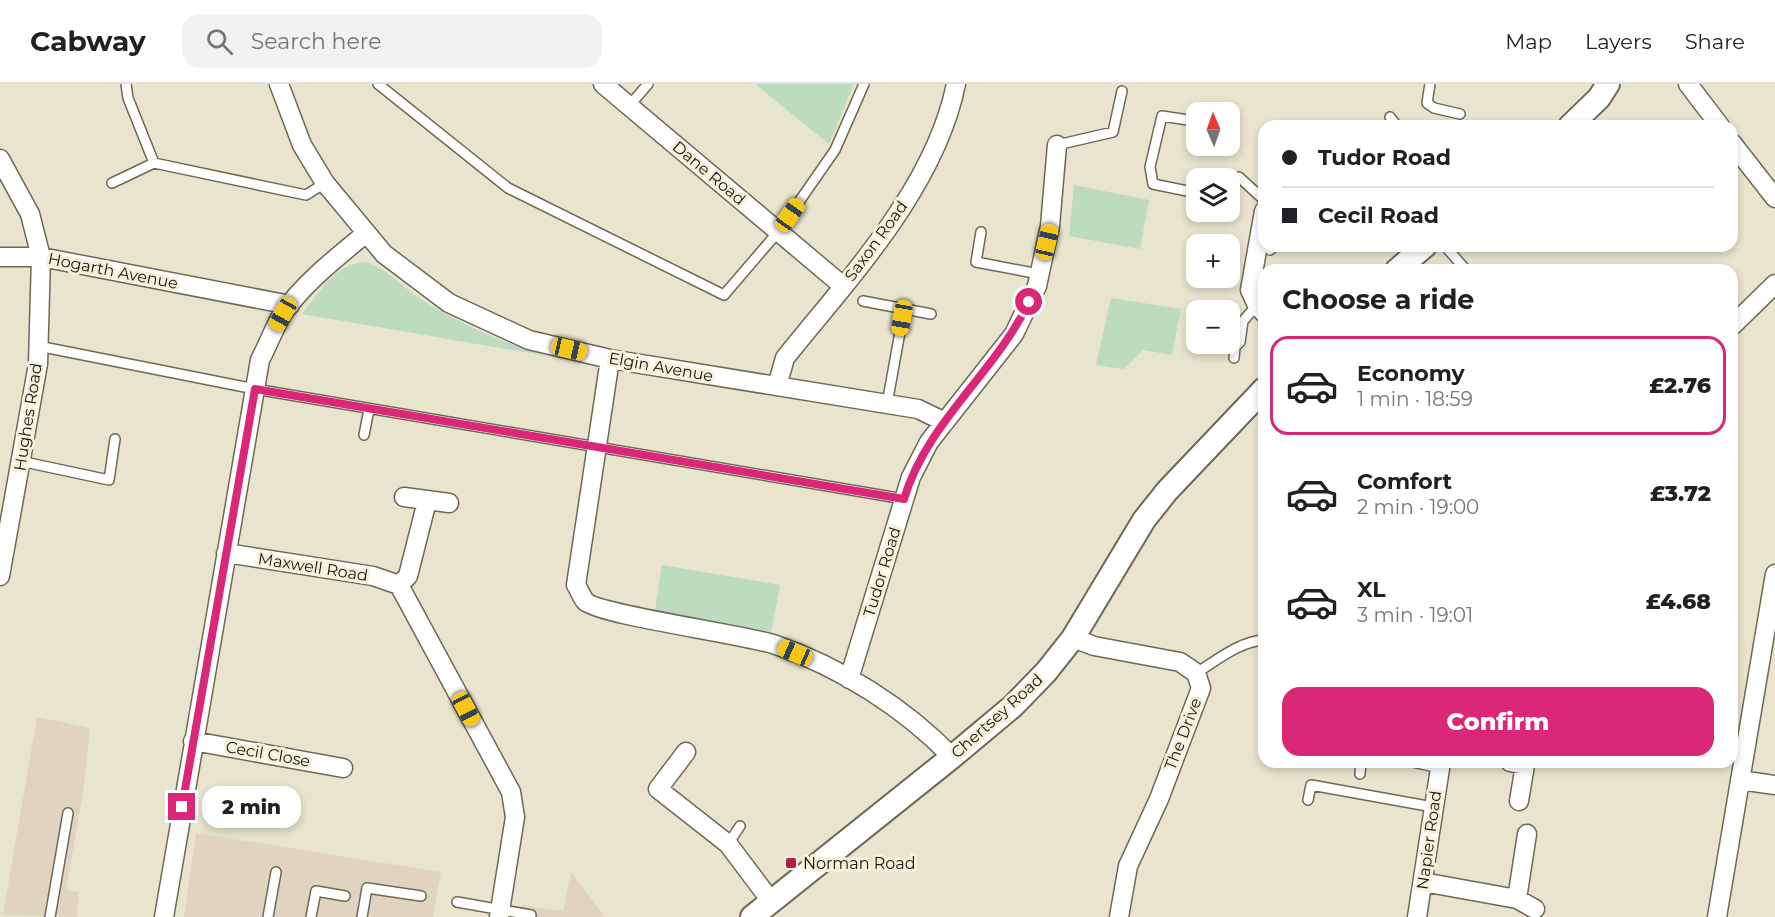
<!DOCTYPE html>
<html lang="en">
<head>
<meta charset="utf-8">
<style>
  body { margin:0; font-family:Montserrat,sans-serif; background:#f2f2f2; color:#202124; height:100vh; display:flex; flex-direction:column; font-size:22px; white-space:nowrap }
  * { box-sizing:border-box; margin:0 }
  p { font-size:20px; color:#757577 }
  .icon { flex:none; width:33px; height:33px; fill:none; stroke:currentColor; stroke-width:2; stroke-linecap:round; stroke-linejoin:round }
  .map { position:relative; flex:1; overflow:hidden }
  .details { position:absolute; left:1258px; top:180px; width:480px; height:504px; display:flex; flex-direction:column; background:#fff; border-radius:18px; box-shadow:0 3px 9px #0003 }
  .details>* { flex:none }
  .hud { position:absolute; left:1258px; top:36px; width:480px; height:132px; border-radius:18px; box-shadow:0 3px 9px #0003; display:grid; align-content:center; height:132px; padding:0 24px; background:#fff }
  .needle { width:39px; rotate:358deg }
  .tools { position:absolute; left:1186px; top:18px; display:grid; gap:12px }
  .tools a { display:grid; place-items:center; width:54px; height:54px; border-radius:12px; background:#fff; box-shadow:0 3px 9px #0003; font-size:30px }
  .end { position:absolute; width:27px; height:27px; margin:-14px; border:8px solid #db2777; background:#fff; box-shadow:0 0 0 3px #fff }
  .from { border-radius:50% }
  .bubble { position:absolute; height:42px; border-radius:18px; background:#fff; box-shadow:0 3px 9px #0003; font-size:20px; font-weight:800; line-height:42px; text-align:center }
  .car { position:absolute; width:18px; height:36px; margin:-18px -9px; border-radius:8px; box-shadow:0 0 4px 2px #0007; background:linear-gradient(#f5c518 24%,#345 0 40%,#f5c518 0 76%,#345 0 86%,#f5c518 0) }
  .hud b { display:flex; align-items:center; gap:21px; height:57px; font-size:22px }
  .hud b+b { border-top:2px solid #e0e0e0 }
  .hud i { width:15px; height:15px; background:#202124 }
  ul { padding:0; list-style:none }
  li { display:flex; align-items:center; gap:18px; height:99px; margin:0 12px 9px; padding:0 12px; border:3px solid transparent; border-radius:18px }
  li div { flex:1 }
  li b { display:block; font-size:22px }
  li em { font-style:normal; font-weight:800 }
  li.selected { border-color:#db2777 }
  li>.icon { width:54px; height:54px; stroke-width:1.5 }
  h2 { padding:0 24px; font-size:27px; line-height:72px }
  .primary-button { display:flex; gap:12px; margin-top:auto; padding:12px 24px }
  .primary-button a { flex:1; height:69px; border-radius:18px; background:#db2777; color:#fff; font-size:24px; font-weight:800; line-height:69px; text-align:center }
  header { display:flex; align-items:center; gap:36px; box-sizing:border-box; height:84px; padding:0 30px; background:#fff; border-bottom:2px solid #e0e0e0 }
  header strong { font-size:28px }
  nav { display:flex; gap:33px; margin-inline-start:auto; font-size:21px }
  .search { width:420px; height:54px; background:#f2f2f2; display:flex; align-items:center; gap:15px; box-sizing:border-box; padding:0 21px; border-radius:18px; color:#757577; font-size:22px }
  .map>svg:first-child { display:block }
</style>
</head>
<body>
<header>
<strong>Cabway</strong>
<div class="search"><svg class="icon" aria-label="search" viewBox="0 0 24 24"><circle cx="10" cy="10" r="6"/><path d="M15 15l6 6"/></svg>Search here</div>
<nav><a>Map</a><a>Layers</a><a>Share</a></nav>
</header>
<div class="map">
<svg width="1775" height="833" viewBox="0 0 1775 833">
  <rect width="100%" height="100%" fill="#e8e4cd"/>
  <path fill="#e0d4c0" d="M37,633L90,644L84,702L66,806L79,808L77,833L3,831Z
    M196,749L441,788L433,833H184Z
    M571,788L605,833H520L522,821L563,827Z"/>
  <path fill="#bddcbf" d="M755,0H854L829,60Z
    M1074,101L1149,116L1140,165L1069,152Z
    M365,178C387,184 403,204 422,216C464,242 505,260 553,273L302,230C320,208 334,180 365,178Z
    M1111,214L1181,225L1172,271L1143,266L1124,285L1096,281Z
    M662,481L780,501L771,548L655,526Z"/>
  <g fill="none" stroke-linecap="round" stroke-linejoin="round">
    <defs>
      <path id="service" d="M126,0L128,14L154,79L306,111L325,99
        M378,0L508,104L724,211L778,148L835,66L864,0
        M1430,0L1427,19L1434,24L1460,30
        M629,22L648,0
        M1390,33L1397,42
        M1188,36L1162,32L1150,83L1153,100L1197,109
        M1057,61L1113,48L1122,7
        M1230,97L1239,93L1264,116
        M112,99L154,79
        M981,148L976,178L1039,190
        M1266,162L1270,166L1275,162
        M1445,162L1466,186
        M863,217L931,230
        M38,262L255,305L904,415
        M1234,274L1235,263L1240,258L1243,237L1257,221
        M887,320L904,226
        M364,351L369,325
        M20,377L109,396L115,355
        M1196,589C1216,577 1240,557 1264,556
        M1412,678L1440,684
        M1360,690L1361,678
        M1308,716L1311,701L1433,723
        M728,760L740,742
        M457,818L531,831
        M50,833L68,729
        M268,833L276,788
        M311,833L316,807L345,812
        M362,833L367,804L421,812"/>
      <path id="minor" d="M279,0L302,61L325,99L384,170L449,219L529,256L610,275L918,325L945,338
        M603,0L843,202
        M1688,0L1720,42
        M1732,59L1775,114
        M0,75L30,130L41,173L290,221
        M1264,127L1250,206L1257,221L1264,229
        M0,173H41L38,280L0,492
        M1732,242L1775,200
        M610,275L576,501C579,505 581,512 585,517C598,531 744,550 776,561C840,583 905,624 952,673
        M777,302L785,274C849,194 935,104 956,0
        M404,413L449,419
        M226,469L373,492L399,501L511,708L515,733L499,833
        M399,501L408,492L427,417
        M1073,554L1094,562L1180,578L1196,589L1201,604L1159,715L1128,782L1119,833
        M849,595L911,393L929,358L1014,250L1037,202L1050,142L1057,61
        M193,657L343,684
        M686,668L658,705L728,760L771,817
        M1510,678L1525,681L1519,717
        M1740,696L1775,701
        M1527,750L1517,815L1535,825
        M1423,798L1517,815
        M164,833L260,276C268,261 274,244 283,229C304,199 336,174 365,150
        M1417,833L1441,678
        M1717,833L1775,490"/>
      <path id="tertiary" d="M1570,42L1599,14L1608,0
        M1397,186L1425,162
        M752,833L952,673L1013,622L1046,588L1073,554L1144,436L1167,407L1264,305"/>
    </defs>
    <use href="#service" stroke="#6d6955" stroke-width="12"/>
    <use href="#minor" stroke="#6d6955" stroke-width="21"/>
    <use href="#tertiary" stroke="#6d6955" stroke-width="26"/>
    <use href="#service" stroke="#fff" stroke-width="9"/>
    <use href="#minor" stroke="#fff" stroke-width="18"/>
    <use href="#tertiary" stroke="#fff" stroke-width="22"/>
  </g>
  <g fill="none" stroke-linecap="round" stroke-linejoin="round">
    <path stroke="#db2777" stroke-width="8" d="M182,723L255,305L904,415C927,338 995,289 1029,218"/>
  </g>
  <rect fill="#b01f4b" stroke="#f5f1da" stroke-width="2" x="785" y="773" width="12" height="12" rx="3"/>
  <g text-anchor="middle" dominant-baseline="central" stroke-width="6" stroke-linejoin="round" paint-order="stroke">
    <g font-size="16" fill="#18160e" stroke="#f5f1da">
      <text transform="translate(709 89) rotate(40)">Dane Road</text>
      <text transform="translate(876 157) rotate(-54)">Saxon Road</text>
      <text transform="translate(113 187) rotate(11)">Hogarth Avenue</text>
      <text transform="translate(661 283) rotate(10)">Elgin Avenue</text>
      <text transform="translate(28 333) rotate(-81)">Hughes Road</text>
      <text transform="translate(313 483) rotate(9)">Maxwell Road</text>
      <text transform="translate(882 488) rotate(-73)">Tudor Road</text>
      <text transform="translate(997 632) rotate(-42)">Chertsey Road</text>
      <text transform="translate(1183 650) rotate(-69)">The Drive</text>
      <text transform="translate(268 670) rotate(10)">Cecil Close</text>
      <text transform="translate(1429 756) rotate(-82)">Napier Road</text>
    </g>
    <g font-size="16" fill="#18160e" stroke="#f5f1da" text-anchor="start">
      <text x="803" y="779">Norman Road</text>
    </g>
  </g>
</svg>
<div class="tools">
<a><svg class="needle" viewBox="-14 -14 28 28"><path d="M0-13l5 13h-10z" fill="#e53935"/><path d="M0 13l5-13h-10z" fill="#757577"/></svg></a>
<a><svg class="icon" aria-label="layers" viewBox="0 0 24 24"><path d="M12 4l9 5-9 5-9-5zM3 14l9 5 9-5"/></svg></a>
<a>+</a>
<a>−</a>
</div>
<i class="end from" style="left:1029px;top:218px"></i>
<i class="end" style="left:182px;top:723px"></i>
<div class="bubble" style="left:202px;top:702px;width:99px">2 min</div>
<i class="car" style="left:790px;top:131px;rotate:35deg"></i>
<i class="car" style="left:1047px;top:158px;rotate:13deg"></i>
<i class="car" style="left:283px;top:230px;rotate:209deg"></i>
<i class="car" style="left:902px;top:234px;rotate:190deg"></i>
<i class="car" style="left:569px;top:265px;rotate:103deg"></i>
<i class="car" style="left:795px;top:569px;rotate:294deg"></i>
<i class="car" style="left:466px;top:625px;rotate:152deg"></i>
<div class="hud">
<b><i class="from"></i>Tudor Road</b>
<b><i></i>Cecil Road</b>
</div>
<section class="details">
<h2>Choose a ride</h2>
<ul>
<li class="selected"><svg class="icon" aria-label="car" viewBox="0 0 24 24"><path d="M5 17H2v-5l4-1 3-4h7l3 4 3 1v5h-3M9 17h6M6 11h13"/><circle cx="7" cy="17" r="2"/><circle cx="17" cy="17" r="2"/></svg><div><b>Economy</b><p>1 min · 18:59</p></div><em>£2.76</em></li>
<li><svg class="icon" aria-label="car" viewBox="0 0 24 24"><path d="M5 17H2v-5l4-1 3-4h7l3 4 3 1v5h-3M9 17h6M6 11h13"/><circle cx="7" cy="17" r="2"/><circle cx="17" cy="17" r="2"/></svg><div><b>Comfort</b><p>2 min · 19:00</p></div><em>£3.72</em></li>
<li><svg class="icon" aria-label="car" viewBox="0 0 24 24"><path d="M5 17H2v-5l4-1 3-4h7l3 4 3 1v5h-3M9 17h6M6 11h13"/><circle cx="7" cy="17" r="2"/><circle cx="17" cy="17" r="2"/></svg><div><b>XL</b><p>3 min · 19:01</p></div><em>£4.68</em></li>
</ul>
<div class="primary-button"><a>Confirm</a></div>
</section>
</div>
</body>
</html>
